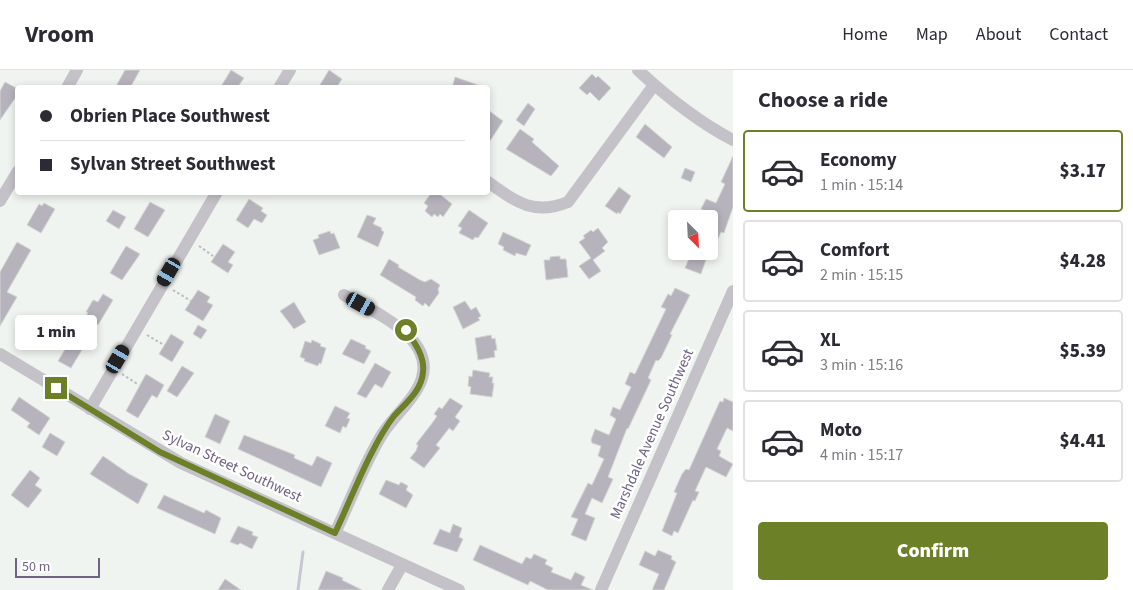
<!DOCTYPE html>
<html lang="en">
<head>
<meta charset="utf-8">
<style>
  body { margin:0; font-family:"Source Sans 3",sans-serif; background:#f2f2f3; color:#2b2b33; height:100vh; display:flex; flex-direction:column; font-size:19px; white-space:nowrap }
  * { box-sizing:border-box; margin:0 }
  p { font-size:16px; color:#7c7c81 }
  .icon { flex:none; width:28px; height:28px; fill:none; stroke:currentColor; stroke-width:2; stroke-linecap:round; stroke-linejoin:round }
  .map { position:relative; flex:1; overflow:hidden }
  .details { display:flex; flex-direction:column; background:#fff; width:400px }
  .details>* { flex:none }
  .top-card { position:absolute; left:15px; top:15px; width:475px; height:110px; border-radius:5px; box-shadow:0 2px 8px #0003; display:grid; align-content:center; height:110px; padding:0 25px; background:#fff }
  .needle { width:32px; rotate:156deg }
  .fabs { position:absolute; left:668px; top:140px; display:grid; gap:10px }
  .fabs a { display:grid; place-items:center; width:50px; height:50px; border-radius:5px; background:#fff; box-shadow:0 2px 8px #0003; font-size:25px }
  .scale { position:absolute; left:15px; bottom:12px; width:85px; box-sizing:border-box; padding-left:5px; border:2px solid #706282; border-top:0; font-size:14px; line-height:18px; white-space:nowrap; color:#706282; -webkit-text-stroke:4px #fff; paint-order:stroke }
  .end { position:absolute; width:22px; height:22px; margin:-11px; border:6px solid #6c8127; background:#fff; box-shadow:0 0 0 2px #fff }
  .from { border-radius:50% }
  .bubble { position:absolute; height:35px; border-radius:5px; background:#fff; box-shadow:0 2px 8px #0003; font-size:16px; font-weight:800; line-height:35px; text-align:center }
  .car { position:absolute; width:15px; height:30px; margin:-15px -8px; border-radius:6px; box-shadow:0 0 4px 1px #0007; background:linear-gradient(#222 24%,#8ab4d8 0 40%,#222 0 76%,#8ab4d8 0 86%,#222 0) }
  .top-card b { display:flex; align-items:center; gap:18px; height:48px; font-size:19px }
  .top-card b+b { border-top:1px solid #e1e1e2 }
  .top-card i { width:12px; height:12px; background:#2b2b33 }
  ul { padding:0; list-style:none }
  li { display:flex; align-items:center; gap:15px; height:82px; margin:0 10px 8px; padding:0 15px; border:2px solid #e1e1e2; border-radius:5px }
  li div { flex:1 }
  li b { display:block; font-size:19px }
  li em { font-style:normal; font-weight:800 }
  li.on { border-color:#6c8127 }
  li>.icon { width:45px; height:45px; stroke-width:1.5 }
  h2 { padding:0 25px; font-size:22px; line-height:60px }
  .button { display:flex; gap:10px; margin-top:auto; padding:10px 25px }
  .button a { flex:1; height:58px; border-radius:5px; background:#6c8127; color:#fff; font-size:20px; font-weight:800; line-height:58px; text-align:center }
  header { display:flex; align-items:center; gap:30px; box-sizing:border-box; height:70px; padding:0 25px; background:#fff; border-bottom:1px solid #e1e1e2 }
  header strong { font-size:24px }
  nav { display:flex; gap:28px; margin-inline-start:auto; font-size:18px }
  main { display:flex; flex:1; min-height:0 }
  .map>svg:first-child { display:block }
</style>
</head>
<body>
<header>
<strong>Vroom</strong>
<nav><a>Home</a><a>Map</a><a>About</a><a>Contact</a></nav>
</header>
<main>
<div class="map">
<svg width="733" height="520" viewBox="0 0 733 520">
  <rect width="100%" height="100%" fill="#f0f4f0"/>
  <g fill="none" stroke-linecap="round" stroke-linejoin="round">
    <path stroke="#c9c6d3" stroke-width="3" d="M298,520L303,482"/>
  </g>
  <path fill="#b7b3bd" stroke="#d3d5d3" d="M125,0H140L130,18H115Z
    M231,0L244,8L237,18H220Z
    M329,0L342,9L336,18H318Z
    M592,4L596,8L598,6L611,18L599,31L590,22L587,25L579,18Z
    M455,7L481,16V18H452Z
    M5,12L18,19V24L0,50V21Z
    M528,33L535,39L524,56L516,50Z
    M488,40L503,51L488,74Z
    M645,54L672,77L664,88L636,67Z
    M520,59L534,69L532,72L559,96L551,106L506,79Z
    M733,86V137L724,163L721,162L718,169L709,165L710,143L701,139L706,129L716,133L725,114L721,112Z
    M685,98L695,102L691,112L681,108Z
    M619,117L631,126L620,144L618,142L617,144L605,136Z
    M432,122H437L452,134L443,147L440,144L438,147L434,144L432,147L425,141L428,136L424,133Z
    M249,129L263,138L261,141L267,145L262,153L254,149L248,158L236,150Z
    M150,132L165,140L148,167L134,159Z
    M44,133L55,139L41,163L27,155L39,134L42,136Z
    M113,140L126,147L119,159L106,151Z
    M469,140L488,153L478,168L475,167L473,170L459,163L462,158L458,156Z
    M367,145L376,148L373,154L382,158L381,160L384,162L378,177L357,167Z
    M598,158L608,172L602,178L605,181L593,190L601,201L589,209L579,196L591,188L579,172L585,168L583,166L591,160L593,162Z
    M330,161L331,164L334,163L340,178L319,185L313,170L319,168L318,165Z
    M503,162L531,175L526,186L516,183L515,186L503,180L504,177L498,174Z
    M17,172L31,180L7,222L17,227L0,256V202Z
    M223,174L235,182L228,192L233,195L228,203L211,192Z
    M126,176L140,184L122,210L110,203Z
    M692,181H709L701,204L685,198Z
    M560,186V189H566L568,207L546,210L544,190H550V187Z
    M389,189L399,195L398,197L420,210L425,212L431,209L440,215L438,219L439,223L429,237L425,233L423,236L415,230L416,227L380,205Z
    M675,218L690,225L670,264L672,265L661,288L658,291L656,290L648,308L651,310L628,359L627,358L608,407L613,409L602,433L592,428L585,444L595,448L586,471L571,465L578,449L571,447L588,413L592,415L604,389L598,386L601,376L592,373L591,370L595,359L609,365L616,349L610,345L613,337L620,340L631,317L625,314L630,302L635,304L666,239L661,237L668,224L671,226Z
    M198,220L210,227L207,232L213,235L203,251L185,240Z
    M103,224L113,230L98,255L85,247L88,243L86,242L93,230L98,232Z
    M465,231L471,240L476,237L481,246L478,248L480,250L463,259L453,237Z
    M294,232L306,252L294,259L280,241Z
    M198,255L207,260L201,269L193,264Z
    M171,264L184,272L172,292L159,284Z
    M491,265L492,269L495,268L497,280L494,281L495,287L478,290L475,268Z
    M73,266L86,273L71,298L58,291Z
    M351,269L366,276L365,278L371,281L364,294L342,284Z
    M312,270L321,274L320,276L326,278L321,294L319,293L318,296L304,291L305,289L300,287L305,271L311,273Z
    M375,293L391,302L382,318L375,314L366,328L357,324Z
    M182,296L194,303L177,327L167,321Z
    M473,300L490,303L489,307H493L492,313H494L492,327L470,324L471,317L468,316L469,306L472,307Z
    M146,304L164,315L157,328L152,325L138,348L126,341Z
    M19,327L50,348L39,365L27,357L30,353L11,340Z
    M450,328L463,336L455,347L460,351L453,361L449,358L447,361L436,375L440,378L424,398L410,388L416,381L418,375L416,374L433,352L437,346L434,344L439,337L442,339Z
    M724,328L733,332V361L727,358L717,379L721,381L719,386L733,394L726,407L706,397L695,421L699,422L695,431L693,430L678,463L674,461L672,466L662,461L677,423L674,422L682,404L686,399L689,400L720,331L723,332Z
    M335,336L350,343L347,348L350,349L346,358L343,356L340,363L325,356Z
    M215,344L230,351L220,374L205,367Z
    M50,363L65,372L57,386L42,377Z
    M244,365L295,385L294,388L312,396L317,386L332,393L321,417L238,379Z
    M103,386L129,404L148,414L138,434L90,404Z
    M30,400L40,408L35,415L42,420L28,438L11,425Z
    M386,410L399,415L401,412L408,416L406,420L413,425L406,438L379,424Z
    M164,425L204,443L206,440L221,448L215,464L157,438Z
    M453,454L462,458L459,467L463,469L457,482L433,474L440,459L450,463Z
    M238,456L253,462L252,465L258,467L252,479L240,473L238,475L230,472Z
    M480,475L522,494L526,487L531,489L534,484L547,490L545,494L553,498L551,502L571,510L575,502L585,507L581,515L593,520H548L530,511L528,515L473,490Z
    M658,480L672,486L671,489L676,492L664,520H652L659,504L639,495L645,481L655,486Z
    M326,501L343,508L342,510L362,520H318Z
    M225,509L241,520H218Z"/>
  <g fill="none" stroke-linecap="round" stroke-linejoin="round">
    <path stroke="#bbb9be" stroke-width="2" stroke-dasharray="2.5 2.5" stroke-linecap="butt" d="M199,176L213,186
      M173,220L191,231
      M147,265L164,275
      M122,304L139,315"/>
    <path stroke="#c4c1c8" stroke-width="12" d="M638,0C668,28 697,51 733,70
      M67,18L77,0
      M279,18L290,0
      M488,112C516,132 534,146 568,132L654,15
      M0,131L18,101
      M0,284L181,393L459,520
      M90,339L217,122
      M335,463C351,430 364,393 383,363C393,348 407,336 416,321C447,272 376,243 344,225
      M388,520L402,495
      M601,520L733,221"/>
  </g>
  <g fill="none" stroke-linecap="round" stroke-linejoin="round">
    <path stroke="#6c8127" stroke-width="6" d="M56,318L160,382L335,463C351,429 372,374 394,346C406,333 422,320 423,302C425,286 414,272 406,260"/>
  </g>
  <g text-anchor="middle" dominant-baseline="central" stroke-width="5" stroke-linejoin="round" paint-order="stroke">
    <g font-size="15" fill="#706282" stroke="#fff">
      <text transform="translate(652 364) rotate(-66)">Marshdale Avenue Southwest</text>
      <text transform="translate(232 396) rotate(25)">Sylvan Street Southwest</text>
    </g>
  </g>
</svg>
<div class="fabs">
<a><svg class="needle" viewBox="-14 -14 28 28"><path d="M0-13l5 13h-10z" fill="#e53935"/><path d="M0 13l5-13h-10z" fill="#7c7c81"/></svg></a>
</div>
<div class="scale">50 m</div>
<i class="end from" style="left:406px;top:260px"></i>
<i class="end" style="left:56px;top:318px"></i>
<div class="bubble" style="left:15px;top:245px;width:82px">1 min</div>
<i class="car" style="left:169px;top:202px;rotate:210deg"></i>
<i class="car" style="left:361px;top:234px;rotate:119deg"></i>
<i class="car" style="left:118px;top:289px;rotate:30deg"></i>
<div class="top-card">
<b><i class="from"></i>Obrien Place Southwest</b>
<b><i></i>Sylvan Street Southwest</b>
</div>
</div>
<section class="details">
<h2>Choose a ride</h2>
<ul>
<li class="on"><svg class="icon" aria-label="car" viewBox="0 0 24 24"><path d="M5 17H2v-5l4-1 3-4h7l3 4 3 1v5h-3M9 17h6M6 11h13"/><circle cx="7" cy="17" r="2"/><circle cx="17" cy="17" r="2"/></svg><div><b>Economy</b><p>1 min · 15:14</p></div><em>$3.17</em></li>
<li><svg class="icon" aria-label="car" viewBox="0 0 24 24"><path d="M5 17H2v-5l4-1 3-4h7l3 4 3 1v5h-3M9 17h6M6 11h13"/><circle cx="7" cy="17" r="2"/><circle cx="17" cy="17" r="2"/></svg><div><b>Comfort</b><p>2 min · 15:15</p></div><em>$4.28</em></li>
<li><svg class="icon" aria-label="car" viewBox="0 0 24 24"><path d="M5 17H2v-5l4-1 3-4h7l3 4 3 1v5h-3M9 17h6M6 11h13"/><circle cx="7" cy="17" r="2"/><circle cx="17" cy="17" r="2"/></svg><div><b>XL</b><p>3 min · 15:16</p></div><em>$5.39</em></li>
<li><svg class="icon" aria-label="car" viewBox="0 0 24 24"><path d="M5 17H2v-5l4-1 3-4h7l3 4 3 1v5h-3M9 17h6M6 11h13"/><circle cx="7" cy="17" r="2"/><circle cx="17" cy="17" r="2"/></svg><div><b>Moto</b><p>4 min · 15:17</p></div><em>$4.41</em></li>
</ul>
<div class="button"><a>Confirm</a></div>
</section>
</main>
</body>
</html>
